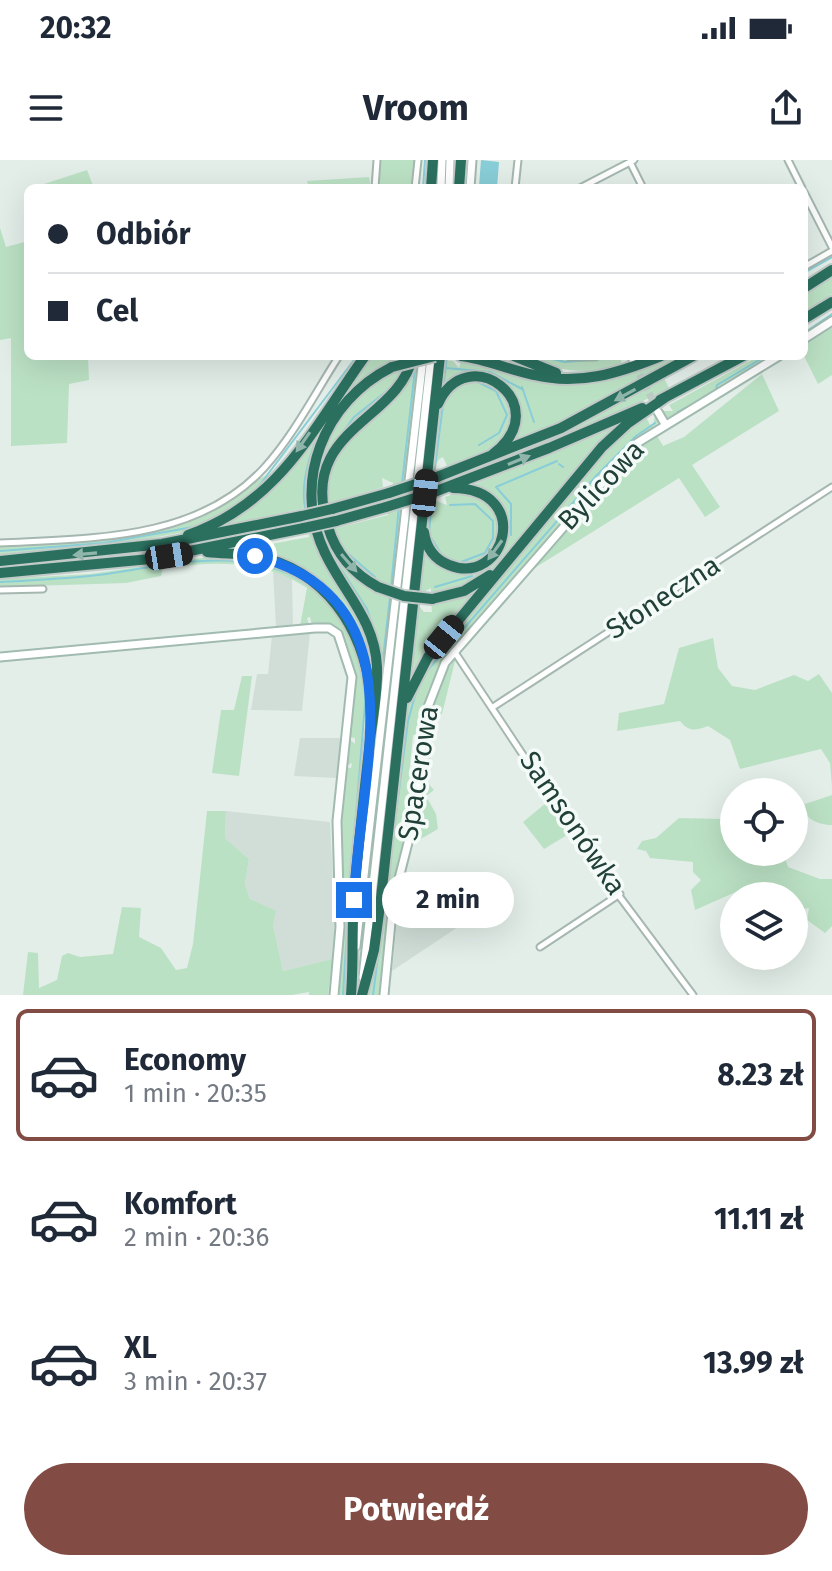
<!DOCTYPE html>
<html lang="pl">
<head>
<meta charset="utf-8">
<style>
  body { margin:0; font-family:"Fira Sans",sans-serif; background:#f2f2f3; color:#1f2937; height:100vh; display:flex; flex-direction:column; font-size:30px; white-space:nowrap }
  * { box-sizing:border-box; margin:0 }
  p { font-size:26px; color:#747a83 }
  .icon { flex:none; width:44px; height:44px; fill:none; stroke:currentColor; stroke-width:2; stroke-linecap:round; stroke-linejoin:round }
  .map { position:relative; height:835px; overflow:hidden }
  .sheet { display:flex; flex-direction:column; background:#fff; flex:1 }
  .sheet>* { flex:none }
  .hud { position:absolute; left:24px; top:24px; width:784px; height:176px; border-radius:12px; box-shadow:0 8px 32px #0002; display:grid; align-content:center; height:176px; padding:0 24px; background:#fff }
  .controls { position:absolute; left:720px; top:618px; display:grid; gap:16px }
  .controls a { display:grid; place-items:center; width:88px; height:88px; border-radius:50%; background:#fff; box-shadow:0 8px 32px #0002; font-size:40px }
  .end { position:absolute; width:36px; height:36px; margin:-18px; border:10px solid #1a73e8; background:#fff; box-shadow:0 0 0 4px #fff }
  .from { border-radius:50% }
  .bubble { position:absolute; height:56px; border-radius:28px; background:#fff; box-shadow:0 8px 32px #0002; font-size:26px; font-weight:700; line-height:56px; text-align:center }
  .car { position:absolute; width:24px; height:48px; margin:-24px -12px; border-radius:10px; box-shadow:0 0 6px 2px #0007; background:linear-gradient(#222 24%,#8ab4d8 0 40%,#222 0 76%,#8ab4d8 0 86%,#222 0) }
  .hud b { display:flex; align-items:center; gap:28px; height:76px; font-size:30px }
  .hud b+b { border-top:2px solid #e0e1e3 }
  .hud i { width:20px; height:20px; background:#1f2937 }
  ul { padding:14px 0 0; list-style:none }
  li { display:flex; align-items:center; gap:24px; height:132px; margin:0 16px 12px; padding:0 8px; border:4px solid transparent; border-radius:12px }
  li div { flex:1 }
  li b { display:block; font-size:30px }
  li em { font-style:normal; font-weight:700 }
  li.on { border-color:#824c44 }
  li>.icon { width:72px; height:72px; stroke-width:1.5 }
  .button { display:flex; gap:16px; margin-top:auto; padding:16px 24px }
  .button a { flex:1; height:92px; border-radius:48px; background:#824c44; color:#fff; font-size:32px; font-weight:700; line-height:92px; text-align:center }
  .status { display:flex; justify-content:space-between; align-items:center; height:56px; padding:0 40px; background:#fff; direction:ltr }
  .status svg { height:22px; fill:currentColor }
  header { display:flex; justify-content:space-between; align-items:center; height:104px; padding:0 24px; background:#fff; font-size:36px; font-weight:700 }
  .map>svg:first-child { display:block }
</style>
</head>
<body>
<div class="status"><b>20:32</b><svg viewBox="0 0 49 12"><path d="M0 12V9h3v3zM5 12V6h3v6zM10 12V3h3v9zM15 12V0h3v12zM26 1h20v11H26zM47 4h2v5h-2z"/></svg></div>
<header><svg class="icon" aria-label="menu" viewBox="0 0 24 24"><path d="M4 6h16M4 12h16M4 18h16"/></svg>Vroom<svg class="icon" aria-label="share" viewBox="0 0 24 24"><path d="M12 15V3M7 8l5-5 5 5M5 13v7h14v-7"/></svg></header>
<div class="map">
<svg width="832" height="835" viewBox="0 0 832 835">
  <rect width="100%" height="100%" fill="#e3eee9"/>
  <path fill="#d1ded8" d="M273,411L292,419L293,466L276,467Z
    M310,473L302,551L251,550L257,514H268L272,475Z
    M300,578H342L336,618L294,616Z
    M226,651L330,662L335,762L332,799L283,811L273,765L265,748L250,739L245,724L249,699L225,678Z
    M466,718L485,749L392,811L397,761Z"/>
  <path fill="#bbe1c4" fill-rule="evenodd" d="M381,0H415L411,28H379Z
    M87,10L94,28H38V26Z
    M369,17L371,28H309L307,21Z
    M0,68L6,87L28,81V196H88L89,220L69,224L67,283L11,286V178L0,180Z
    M832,117V134L804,153V134Z
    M832,167V215L818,224L804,196V186Z
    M368,196H407L324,266L311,366L322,397L357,449L371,487L373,527C345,425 333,428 239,390L309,377L305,348L215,368L253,346L270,329Z
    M416,196H418L393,431C355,407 342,398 329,354C305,272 407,255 416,196ZM382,318L393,323L388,355L337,368L330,343L383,327Z
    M426,196H428L356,835Z
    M521,196L582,200L621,196V206C584,216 556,210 521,196Z
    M671,196H682L621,233L509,286C531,250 515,239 489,215L440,232L443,200L453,201L459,208L461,201L472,203C494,208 516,217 538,222C585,231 629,214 671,196Z
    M759,196H774L726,229L669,260L663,256V251H673L669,245Z
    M407,207L388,235L348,267L333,287L321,348L359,418L392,438L358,741L374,473C364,443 341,422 328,393C291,316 333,238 407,207Z
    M762,214L779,251L692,305L720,347L705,357L679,318L533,409L646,281L656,274L663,286L684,277Z
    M664,218L669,228C593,267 515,296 435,326V323L567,270Z
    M478,220C485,223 495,226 501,231C519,246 512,276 496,288C483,298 462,301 447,306L443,297L439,299L434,310V340L447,345L445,337C470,327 481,337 498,354L499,381C478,407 471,407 439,397L427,377L426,364L441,245L460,222Z
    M656,253L658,263L630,285L447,495L428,531L419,575H413L409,616L414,617L409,636L411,659L394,721L380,835H368L410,535L427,504L617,276L646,257L650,265L653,264Z
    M613,268L493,410L477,423L431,436V428L417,436L423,388C429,394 433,402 440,407C463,423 488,409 501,389L499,343L473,325Z
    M271,314L265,328L196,370L111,385L0,395V386C65,382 136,383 196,358C224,347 243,322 271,314Z
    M304,360L305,364L137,396L0,409V406C103,397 203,383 304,360Z
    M223,395L280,405L318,429L351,471L367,526L352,689L345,835H337L344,771L340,667L346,608H351L352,603L346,606L349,579L355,584V578L349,577C357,544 365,463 312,465L310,457L307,458L309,465L300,466L307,428C260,398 216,402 163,408L161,416L126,423L0,427V419L90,414Z
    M483,425L409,524L417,444L424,452H432L431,443L462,437Z
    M713,478L718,508L732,526L755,530L794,515L808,521L819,514L832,533V627L830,603L821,589L740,609L730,580L708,566C695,571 689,572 680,561L617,571L619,553L664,544L679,488Z
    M456,497L442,554L436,556L427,622L434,630L426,636L436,654L438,669L412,684L420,622L427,597L424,572L435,529Z
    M242,516H252L239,616L212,613L221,550H234Z
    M832,635V665C819,665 804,659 802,645Z
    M552,638L572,672L544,689L523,662Z
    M207,651H226L225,678L249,699L245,724L250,739L276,751L273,765L283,811L332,799L328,835H309V832L292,835H23L28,792L38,793L39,828L57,820L62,796L68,793L80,797L113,794L122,747L141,748L139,777L161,788L176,810L187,808L193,784Z
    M679,658L723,659L734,666V692H783L788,707L820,719H832V766L825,773L807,760L809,748L794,751V736H753L747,727L695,750L691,730L701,720L693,712V702L650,698L646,691L637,689L642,681L656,678Z"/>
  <path fill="#88cdd7" d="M481,0L499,2L497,28L479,26Z"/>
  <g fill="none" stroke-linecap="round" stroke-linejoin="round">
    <path stroke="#88cdd7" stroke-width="2" d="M423,28L425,0
      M466,28V0
      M804,113L832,97
      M804,173L832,154
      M540,196L565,202L614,198
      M446,208L490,212L522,229
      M409,218L414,209
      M444,222L447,196
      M478,222L496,231L507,255L499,273L479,285
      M522,227L534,262
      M716,230L717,225L766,196
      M678,252L694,244
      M288,283L343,196
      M334,284L354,257L388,230
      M559,304L563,307
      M434,314L443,245
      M402,323L415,209
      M259,326L357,196
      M432,336L429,374L441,394
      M450,345L475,344L493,361V378L485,393L461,402
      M306,351C299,327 310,292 321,269
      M311,369L329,411
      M511,375V344L496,327L557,301
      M0,391L104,383L193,367
      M330,392L367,449L383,498L390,437
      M346,392L375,417
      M0,422C33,420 66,419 98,415C166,406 238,385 302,420
      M391,427L399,346
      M435,427L472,416
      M420,432L424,393
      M365,475L370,497
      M412,504L419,442
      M426,512L597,315L636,276L655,263
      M388,715L408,561L416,532
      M350,729L366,532
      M343,835L348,755
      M373,835L379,789"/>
    <path stroke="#bccbc6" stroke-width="7" stroke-dasharray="7 3.5" stroke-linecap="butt" d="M635,205L656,247"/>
    <defs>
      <path id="street" d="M788,0L802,28
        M630,2L643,28
        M375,28L377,0
        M415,28L418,0
        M515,28L518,0
        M580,28L634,0
        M804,32L832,87
        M804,107L832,91
        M0,383C91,378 197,381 264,308C294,275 315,233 339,196
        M0,430L43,429
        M454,491L596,705L693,835
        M493,547L832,327
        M540,787L620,734"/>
      <path id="secondary" d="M441,28L442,0
        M449,28L450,0
        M470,28L472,0
        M804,179L832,161
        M570,196H595
        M631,196L633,199
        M658,252L665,264
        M0,497L315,468H329L338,474L352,517L337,661L340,767L334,835
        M356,786L423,198
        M363,817L431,196
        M384,835L393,742L413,663L426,552L445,503L637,283L779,196"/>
      <path id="highway" d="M431,28L433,0
        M459,28L461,0
        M804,128L832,110
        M804,159L832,142
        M461,196C486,199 509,210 534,215C579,226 619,213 661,196
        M514,196L556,213
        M660,240L743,196
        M438,244C467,178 558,245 493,294
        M437,317L561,268L693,196
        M434,332L549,288L642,248
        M332,349L389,333
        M336,361L386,347
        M424,372C426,387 434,399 449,405C505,428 534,329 453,328
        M188,375C279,343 312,270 365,196
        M207,392C223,394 240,393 256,396C326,410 363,468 371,535
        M0,401L162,384L302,356
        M0,413L150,399L304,368
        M378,427C354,414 336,394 328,367C297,268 398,263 413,196
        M432,439L464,431L490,415
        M407,538L428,497L602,287L627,264L666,237
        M351,835C354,798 351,762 355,726C359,677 365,628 370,580C373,556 378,531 377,507C375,460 344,433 325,393C291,322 324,241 392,207
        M362,835L374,790L381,738L440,196"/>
    </defs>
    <use href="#street" stroke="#a5b7b0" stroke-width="9"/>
    <use href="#secondary" stroke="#a1bbb1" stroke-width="11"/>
    <use href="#highway" stroke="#c1cac7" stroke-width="14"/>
    <use href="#street" stroke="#fff" stroke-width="5"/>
    <use href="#secondary" stroke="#fff" stroke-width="7"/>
    <use href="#highway" stroke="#2b705f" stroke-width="10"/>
    <defs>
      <path id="highway-bridge" d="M392,207L435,196
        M389,333L437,317
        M386,347L434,332
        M302,356L332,349
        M304,368L336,361
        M378,427L404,436L432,439"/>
    </defs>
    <use href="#highway-bridge" stroke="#c1cac7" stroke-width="14" stroke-linecap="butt"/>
    <use href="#highway-bridge" stroke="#2b705f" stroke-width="10"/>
  </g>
  <defs><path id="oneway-solid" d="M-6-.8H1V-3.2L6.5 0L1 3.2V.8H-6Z" transform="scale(2)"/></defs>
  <g fill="#90b5ab">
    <use href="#oneway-solid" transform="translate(625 235) rotate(151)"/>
    <use href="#oneway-solid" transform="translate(303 282) rotate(125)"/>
    <use href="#oneway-solid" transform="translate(519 300) rotate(-22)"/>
    <use href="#oneway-solid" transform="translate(495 390) rotate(126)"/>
    <use href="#oneway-solid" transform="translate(85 394) rotate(175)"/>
    <use href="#oneway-solid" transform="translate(349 403) rotate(49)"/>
  </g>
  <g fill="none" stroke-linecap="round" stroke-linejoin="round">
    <path stroke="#1a73e8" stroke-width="10" d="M255,396C425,438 358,617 354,740"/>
  </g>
  <g text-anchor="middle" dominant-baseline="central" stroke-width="7" stroke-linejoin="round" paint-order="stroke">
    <g font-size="28" fill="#214138" stroke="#f4faf7">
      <text transform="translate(601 325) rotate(-47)">Bylicowa</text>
      <text transform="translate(663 437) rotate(-33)">Słoneczna</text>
      <text transform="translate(418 613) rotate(-81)">Spacerowa</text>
      <text transform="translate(573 663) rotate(56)">Samsonówka</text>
    </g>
  </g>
</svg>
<div class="controls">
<a><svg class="icon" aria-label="locate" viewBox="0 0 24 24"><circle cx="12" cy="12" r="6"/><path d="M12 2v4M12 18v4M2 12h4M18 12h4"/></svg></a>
<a><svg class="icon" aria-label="layers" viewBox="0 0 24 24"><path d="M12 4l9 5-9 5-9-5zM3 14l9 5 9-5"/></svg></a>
</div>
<i class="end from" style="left:255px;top:396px"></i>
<i class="end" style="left:354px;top:740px"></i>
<div class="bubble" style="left:382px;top:712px;width:132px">2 min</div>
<i class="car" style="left:425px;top:333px;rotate:6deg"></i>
<i class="car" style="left:169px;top:396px;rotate:81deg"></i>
<i class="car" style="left:444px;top:477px;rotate:39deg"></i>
<div class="hud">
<b><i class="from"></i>Odbiór</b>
<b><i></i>Cel</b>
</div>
</div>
<section class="sheet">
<ul>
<li class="on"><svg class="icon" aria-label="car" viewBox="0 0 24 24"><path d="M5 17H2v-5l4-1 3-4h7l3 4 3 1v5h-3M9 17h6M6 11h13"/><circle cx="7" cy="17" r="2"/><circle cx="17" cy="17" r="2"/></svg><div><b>Economy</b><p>1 min · 20:35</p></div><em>8.23 zł</em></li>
<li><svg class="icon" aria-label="car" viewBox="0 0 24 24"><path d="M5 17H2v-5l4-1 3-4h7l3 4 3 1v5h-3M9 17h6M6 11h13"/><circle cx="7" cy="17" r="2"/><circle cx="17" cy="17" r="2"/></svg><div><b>Komfort</b><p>2 min · 20:36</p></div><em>11.11 zł</em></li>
<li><svg class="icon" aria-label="car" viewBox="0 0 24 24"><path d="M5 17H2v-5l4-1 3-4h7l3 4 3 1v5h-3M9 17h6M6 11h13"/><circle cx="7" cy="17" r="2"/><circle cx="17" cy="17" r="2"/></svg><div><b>XL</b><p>3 min · 20:37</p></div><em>13.99 zł</em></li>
</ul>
<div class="button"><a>Potwierdź</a></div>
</section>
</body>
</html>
